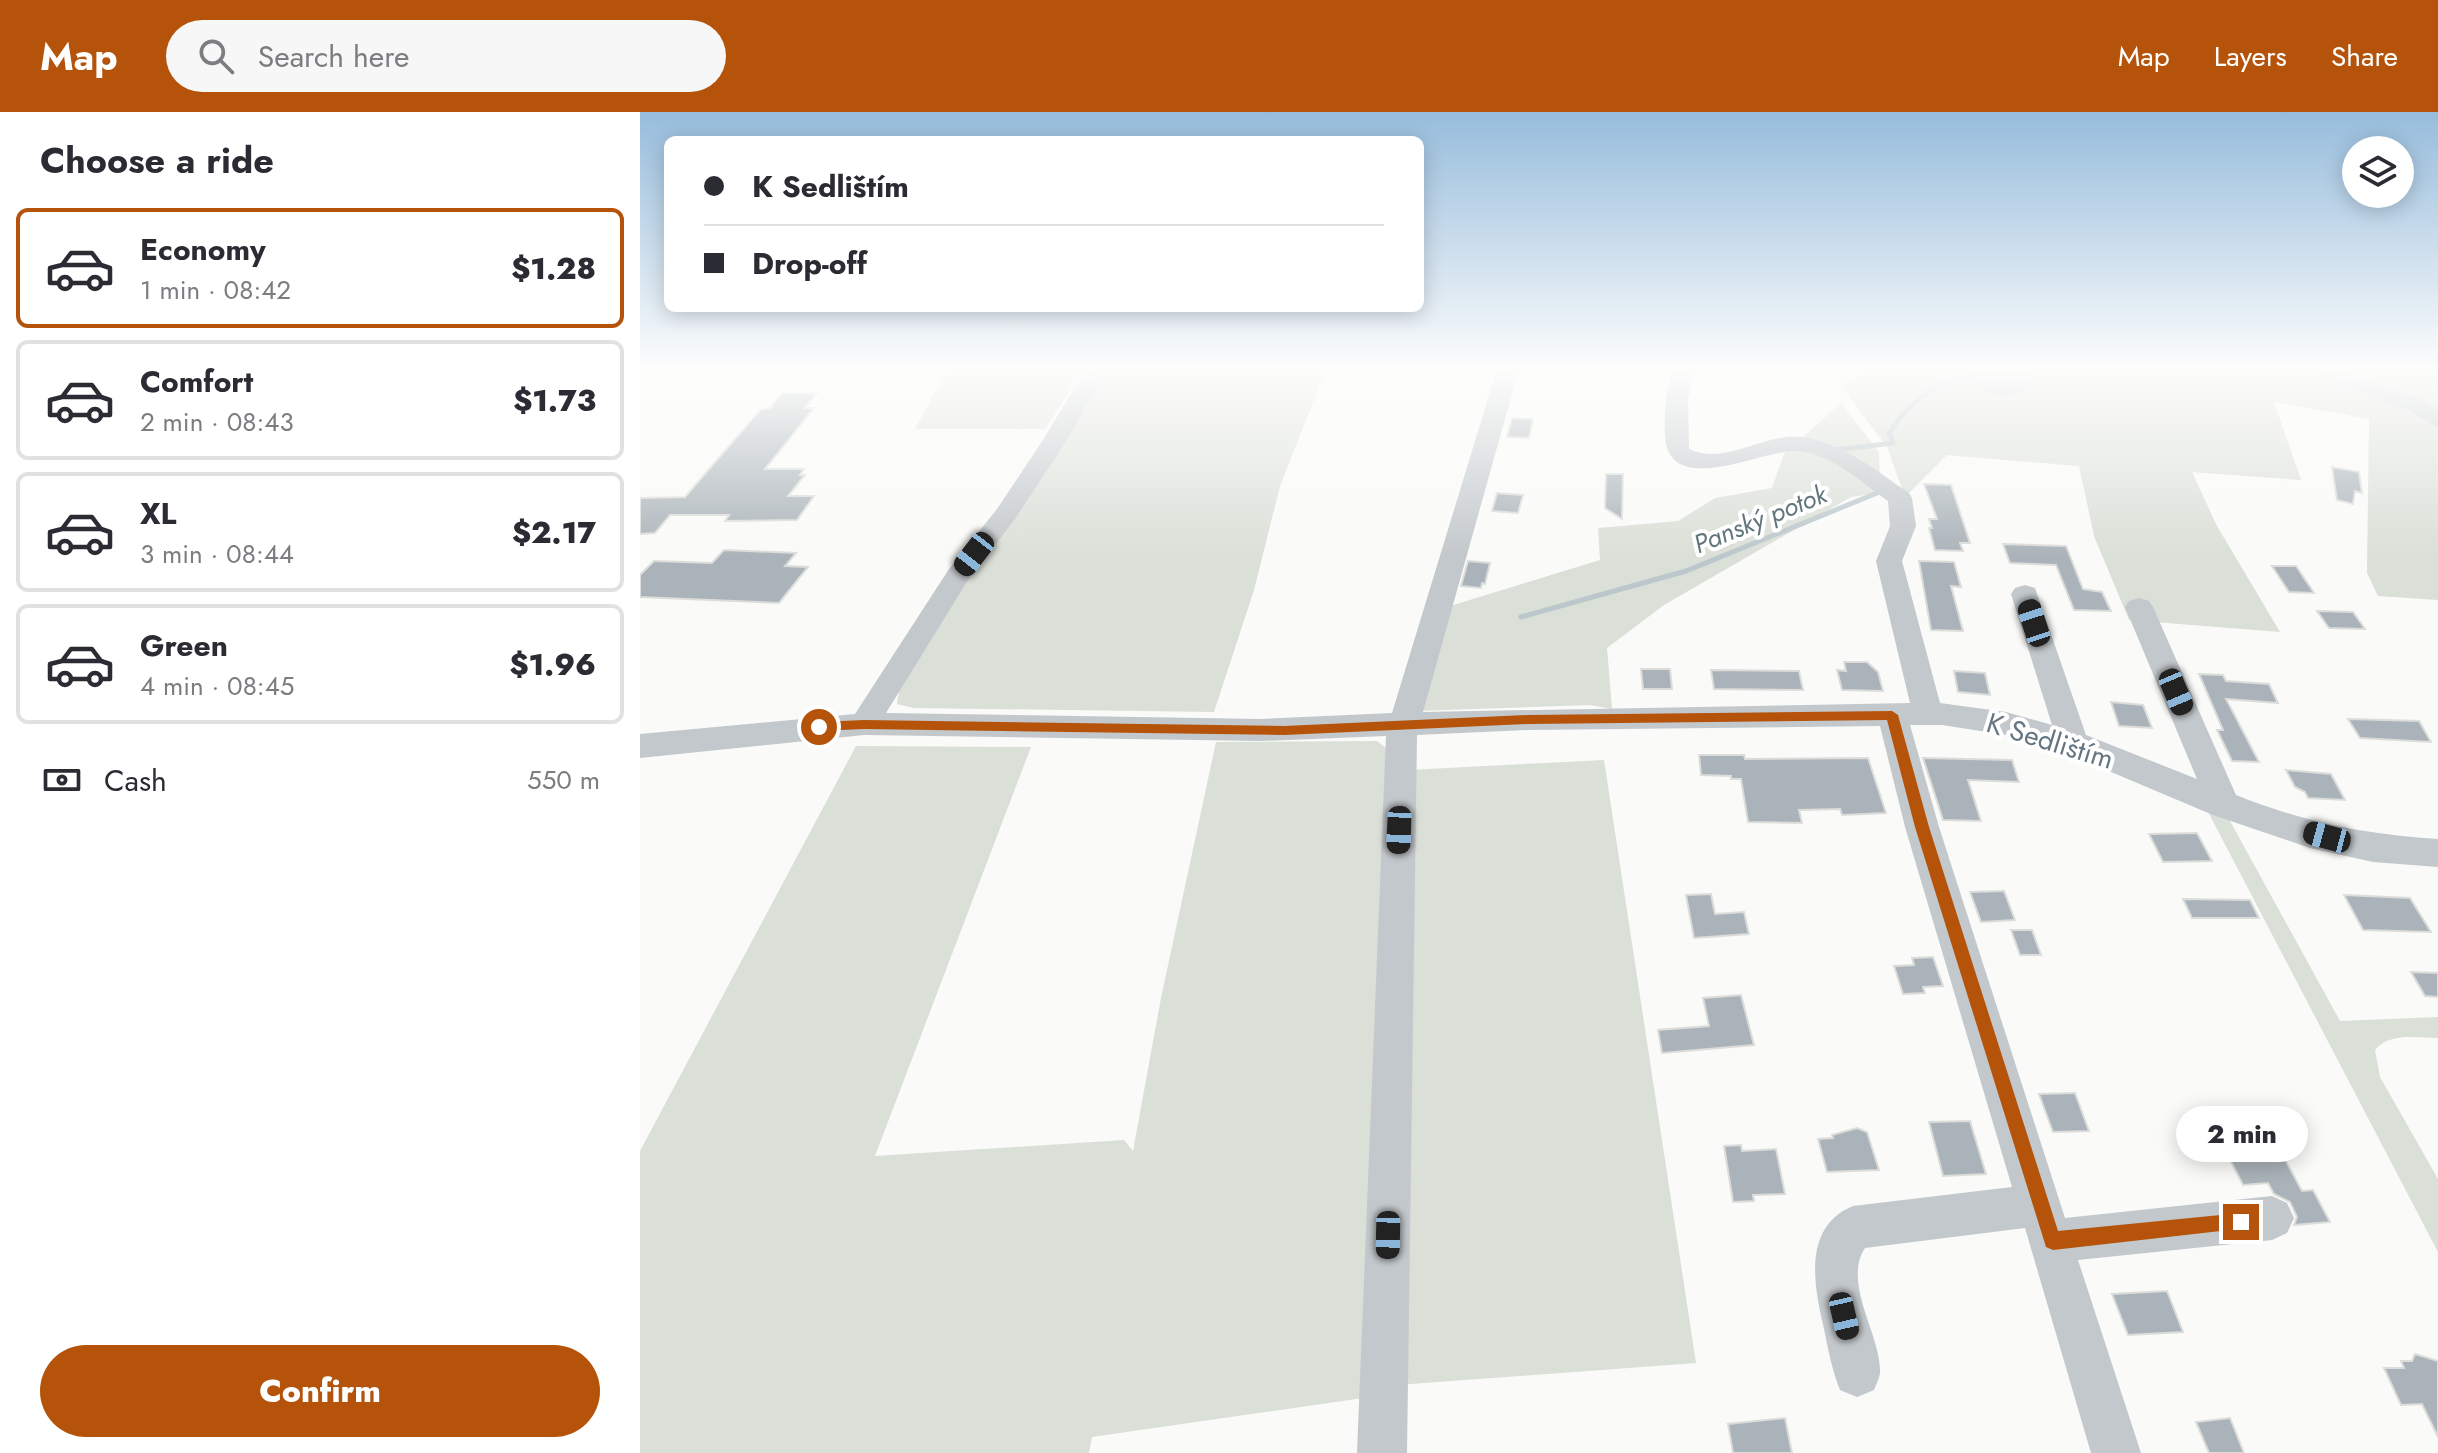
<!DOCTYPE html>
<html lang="en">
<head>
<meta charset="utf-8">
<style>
  body { margin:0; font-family:Jost,sans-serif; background:#f7f7f7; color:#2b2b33; height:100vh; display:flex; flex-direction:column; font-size:30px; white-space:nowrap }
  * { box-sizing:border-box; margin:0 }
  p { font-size:26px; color:#7c7c81 }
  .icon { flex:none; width:44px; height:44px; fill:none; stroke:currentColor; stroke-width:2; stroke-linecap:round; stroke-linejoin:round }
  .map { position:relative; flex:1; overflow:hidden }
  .drawer { display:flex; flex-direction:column; background:#fff; width:640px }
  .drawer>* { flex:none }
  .hud { position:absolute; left:24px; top:24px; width:760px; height:176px; border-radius:12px; box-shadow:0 4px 20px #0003; display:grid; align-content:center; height:176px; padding:0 40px; background:#fff }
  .fabs { position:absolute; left:1702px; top:24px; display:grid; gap:16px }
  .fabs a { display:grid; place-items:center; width:72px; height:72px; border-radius:50%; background:#fff; box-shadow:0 4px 20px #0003; font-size:40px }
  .end { position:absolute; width:36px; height:36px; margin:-18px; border:10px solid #b45309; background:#fff; box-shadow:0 0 0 4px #fff }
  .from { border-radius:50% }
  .bubble { position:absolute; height:56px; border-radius:28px; background:#fff; box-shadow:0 4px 20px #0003; font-size:26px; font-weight:800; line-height:56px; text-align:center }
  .car { position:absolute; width:24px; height:48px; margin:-24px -12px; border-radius:10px; box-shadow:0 0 6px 2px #0007; background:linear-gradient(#222 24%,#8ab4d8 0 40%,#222 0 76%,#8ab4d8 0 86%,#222 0) }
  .hud b { display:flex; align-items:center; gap:28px; height:76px; font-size:30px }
  .hud b+b { border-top:2px solid #e1e1e2 }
  .hud i { width:20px; height:20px; background:#2b2b33 }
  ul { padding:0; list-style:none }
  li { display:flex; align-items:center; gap:24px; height:120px; margin:0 16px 12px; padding:0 24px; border:4px solid #e1e1e2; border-radius:12px }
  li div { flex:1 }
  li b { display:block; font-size:30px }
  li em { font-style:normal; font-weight:800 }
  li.current { border-color:#b45309 }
  li>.icon { width:72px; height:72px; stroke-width:1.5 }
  h2 { padding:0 40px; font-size:36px; line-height:96px }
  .pay { display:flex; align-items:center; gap:20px; height:88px; padding:0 40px; font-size:30px }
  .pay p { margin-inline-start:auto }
  .button { display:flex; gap:16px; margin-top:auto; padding:16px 40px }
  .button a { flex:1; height:92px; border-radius:48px; background:#b45309; color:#fff; font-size:32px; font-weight:800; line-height:92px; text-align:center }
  header { display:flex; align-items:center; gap:48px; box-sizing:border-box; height:112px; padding:0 40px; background:#b45309; color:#fff }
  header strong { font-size:38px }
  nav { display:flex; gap:44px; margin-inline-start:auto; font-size:28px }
  .search { width:560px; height:72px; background:#f7f7f7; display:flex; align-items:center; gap:20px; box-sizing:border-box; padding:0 28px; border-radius:44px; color:#7c7c81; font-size:30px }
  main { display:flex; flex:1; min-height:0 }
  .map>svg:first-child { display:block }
</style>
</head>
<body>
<header>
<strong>Map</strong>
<div class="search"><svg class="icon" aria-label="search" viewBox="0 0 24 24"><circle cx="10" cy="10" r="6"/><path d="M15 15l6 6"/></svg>Search here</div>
<nav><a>Map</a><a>Layers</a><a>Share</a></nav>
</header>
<main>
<section class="drawer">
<h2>Choose a ride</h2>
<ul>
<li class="current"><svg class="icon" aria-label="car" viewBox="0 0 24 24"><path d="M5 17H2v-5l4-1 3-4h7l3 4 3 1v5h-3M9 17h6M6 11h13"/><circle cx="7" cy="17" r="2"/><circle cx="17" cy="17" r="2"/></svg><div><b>Economy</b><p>1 min · 08:42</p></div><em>$1.28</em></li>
<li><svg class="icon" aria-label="car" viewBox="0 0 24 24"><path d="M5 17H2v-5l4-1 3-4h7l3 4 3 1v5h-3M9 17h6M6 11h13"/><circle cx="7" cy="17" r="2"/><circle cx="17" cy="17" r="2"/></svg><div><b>Comfort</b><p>2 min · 08:43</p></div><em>$1.73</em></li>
<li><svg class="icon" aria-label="car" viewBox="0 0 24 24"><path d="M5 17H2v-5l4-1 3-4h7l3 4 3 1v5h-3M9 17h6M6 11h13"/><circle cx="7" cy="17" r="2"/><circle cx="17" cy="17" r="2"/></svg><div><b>XL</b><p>3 min · 08:44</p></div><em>$2.17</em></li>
<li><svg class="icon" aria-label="car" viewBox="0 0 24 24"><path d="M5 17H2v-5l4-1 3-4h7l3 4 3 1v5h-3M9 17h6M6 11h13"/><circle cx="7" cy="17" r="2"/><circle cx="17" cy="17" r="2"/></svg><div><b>Green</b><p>4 min · 08:45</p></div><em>$1.96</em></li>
</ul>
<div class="pay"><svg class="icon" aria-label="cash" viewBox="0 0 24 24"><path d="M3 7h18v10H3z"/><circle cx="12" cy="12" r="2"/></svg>Cash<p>550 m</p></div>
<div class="button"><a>Confirm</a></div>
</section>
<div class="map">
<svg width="1798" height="1341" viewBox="0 0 1798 1341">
  <rect width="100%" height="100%" fill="#fafaf8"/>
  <path fill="#dadfd7" d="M307,257H444L405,317H275Z
    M465,257H686L640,374L614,478L574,600L274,596L257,592L260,572Z
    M1229,257H1798V488L1738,484L1727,461L1729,307L1634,290L1661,368L1552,360L1577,414L1640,520L1489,508L1454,424L1439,354L1307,343L1265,385L1247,335L1202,275L1212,262Z
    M1201,291L1239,340L1240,381L1211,385L1024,493L967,536L972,597L950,593L777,599L810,494L960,448L958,416L1038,409L1075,386L1132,376L1144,342Z
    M737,629L746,636L730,1285L452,1325L449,1341H0V1039L216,634L391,635L235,1044L484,1028L493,1039L521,886L576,630Z
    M964,648L1056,1251L757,1273L768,658Z
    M1566,696L1590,709L1700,909L1798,905V926C1776,926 1750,920 1735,938L1740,965L1798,1067V1140Z"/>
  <path fill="#bbc7cb" d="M1339,257H1400V258C1382,293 1351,290 1325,264Z"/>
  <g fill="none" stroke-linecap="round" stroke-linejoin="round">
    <path stroke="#bbc7cb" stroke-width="5" d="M1195,338L1253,331L1249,321C1269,290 1294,271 1330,264
      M881,505L1046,459L1237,381V374"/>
  </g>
  <path fill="#aab3b9" stroke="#dcdcda" stroke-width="2" d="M142,281H177L165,296H174L125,357H164L160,363H165L148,384H174L157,408L85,409L89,403H30L15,421L0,422V386L45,385L121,297L130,296Z
    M872,306L893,307L889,326L867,325Z
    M1692,355L1719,360L1722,381L1715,379L1713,392L1697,388Z
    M966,362H983L982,407L965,396Z
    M1284,372L1311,373L1330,431H1320L1323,439L1295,438L1289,416H1292L1289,407H1297Z
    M857,381L883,383L878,401L852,399Z
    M1363,432L1426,434L1443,477L1462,480L1471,499L1434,498L1416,453L1370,451Z
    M84,438L156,441L145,454L168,455L139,491L0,485V463L14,449L72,451Z
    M828,449L850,451L845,472L842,471L841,476L821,474Z
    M1279,449L1314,450L1321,475L1311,474L1323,519L1291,518Z
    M1632,454H1656L1674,481L1649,480Z
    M1677,499L1713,500L1725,517L1689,516Z
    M1204,550H1227L1238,560L1243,579L1202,578L1197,558L1206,559Z
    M1001,557H1030L1032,577H1003Z
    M1071,558L1159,559L1163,578L1074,577Z
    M1314,559L1345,561L1350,583L1318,580Z
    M1559,562L1583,563L1586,569L1629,572L1638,591L1586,587L1619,650L1592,649L1577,618H1583Z
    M1471,590L1503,593L1512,616L1479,614Z
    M1708,607L1779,609L1791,630L1720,626Z
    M1059,643H1104L1105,647L1228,646L1246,701L1202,703L1200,697L1159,698L1162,711L1108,710L1101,667H1091V664L1061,663Z
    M1283,646L1372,648L1379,670L1328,668L1341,709L1303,708Z
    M1646,658L1691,662L1705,688L1668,686L1665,680L1655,675Z
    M1557,721L1572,749L1523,750L1509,722Z
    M1364,779L1375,808L1341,810L1330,780Z
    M1071,782L1075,802L1104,800L1109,822L1054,826L1046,783Z
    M1704,783L1770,786L1791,820L1723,818Z
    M1543,787L1610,788L1619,806H1552Z
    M1371,818H1392L1401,843H1380Z
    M1293,845L1303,874L1283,875L1285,881L1263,882L1254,854L1274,853L1272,846Z
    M1771,860L1798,861V885L1785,884Z
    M1101,883L1114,933L1022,941L1018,918L1069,914L1063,886Z
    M1435,981L1449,1019L1413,1020L1399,982Z
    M1330,1009L1346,1062L1303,1064L1289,1010Z
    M1627,1014L1662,1079L1673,1078L1690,1110L1654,1113L1657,1105L1650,1090L1634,1082L1628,1071L1603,1073L1584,1036L1614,1034L1605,1015Z
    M1217,1016L1227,1020L1239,1058L1187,1060L1178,1027L1193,1026L1192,1023Z
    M1101,1033L1102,1039L1136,1037L1145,1082L1113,1083L1114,1089L1093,1090L1084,1034Z
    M1527,1179L1543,1220L1488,1223L1472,1182Z
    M1775,1242L1798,1249V1325L1782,1292L1761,1293L1744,1256H1764L1761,1249H1772Z
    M1145,1306L1152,1341H1093L1088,1312Z
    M1590,1306L1604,1341H1569L1556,1310Z"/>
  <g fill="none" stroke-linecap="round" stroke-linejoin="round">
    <path fill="#c3c8cc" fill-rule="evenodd" d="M446,257H467L425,331L375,407L328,468L246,601L621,607L752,601L857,257H879L783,600L1270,591L1236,449L1250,414L1248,389C1222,371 1191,341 1157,339C1122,337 1029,388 1025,324C1024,301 1025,279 1034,257H1055L1048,287L1049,337C1084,354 1122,322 1159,325C1201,329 1235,358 1269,381L1272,386L1276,414L1262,449L1300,591L1366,600L1412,613L1371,482L1375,476L1385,473L1395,476L1446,623L1557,667L1485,495L1489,489L1499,486L1509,489L1513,495L1596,683C1666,711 1724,722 1798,727V755L1733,750L1670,736L1573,703L1419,638L1366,623L1302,613H1270L1299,715L1425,1106L1632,1084L1647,1091L1654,1106L1647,1121L1632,1128L1438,1148L1501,1341H1451L1385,1116L1225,1136C1202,1171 1241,1223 1240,1260C1240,1265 1236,1273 1234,1278L1217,1285L1200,1278C1192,1258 1188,1237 1184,1217C1174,1174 1162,1115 1213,1094L1372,1075L1265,715L1240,614L888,618L777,623L767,1341H717L746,624L621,629L224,623L0,646V622L215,602L309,457L357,397L401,331Z
      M1668,257H1699L1785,289L1798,298V315L1769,299L1670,262Z"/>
  </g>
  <linearGradient id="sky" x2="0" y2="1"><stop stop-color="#96bcdc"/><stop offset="0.58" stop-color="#fdfdfc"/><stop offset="1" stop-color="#fdfdfc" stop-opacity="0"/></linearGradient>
  <rect width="1798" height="445" fill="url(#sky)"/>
  <path fill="#b45309" d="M1252,599L1258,603L1289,715L1418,1119L1601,1101L1607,1103L1609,1110L1607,1116L1413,1138L1406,1135L1275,715L1247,608L888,612L644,623L224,617L179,619L172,615L179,610L224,608L644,614L888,603Z"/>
  <g text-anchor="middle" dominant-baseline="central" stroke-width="8" stroke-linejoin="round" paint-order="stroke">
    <g font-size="26" font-style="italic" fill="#60757c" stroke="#fff">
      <text transform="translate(1120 407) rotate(-22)">Panský potok</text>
    </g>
    <g font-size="28" fill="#657683" stroke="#fff">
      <text transform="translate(1410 629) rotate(17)">K Sedlištím</text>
    </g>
  </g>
</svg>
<div class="fabs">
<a><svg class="icon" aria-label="layers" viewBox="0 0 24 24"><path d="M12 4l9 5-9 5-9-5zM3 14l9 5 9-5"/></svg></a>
</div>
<i class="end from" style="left:179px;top:615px"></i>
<i class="end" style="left:1601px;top:1110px"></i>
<div class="bubble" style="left:1536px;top:994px;width:132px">2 min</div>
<i class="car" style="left:334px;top:442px;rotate:218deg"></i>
<i class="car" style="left:1394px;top:511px;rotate:342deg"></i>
<i class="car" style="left:1536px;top:580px;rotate:157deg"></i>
<i class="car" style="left:759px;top:718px;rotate:182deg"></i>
<i class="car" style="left:1687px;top:725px;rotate:285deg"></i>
<i class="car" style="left:748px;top:1123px;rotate:181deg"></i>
<i class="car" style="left:1204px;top:1204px;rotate:167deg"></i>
<div class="hud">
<b><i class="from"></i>K Sedlištím</b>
<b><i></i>Drop-off</b>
</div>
</div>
</main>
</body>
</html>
